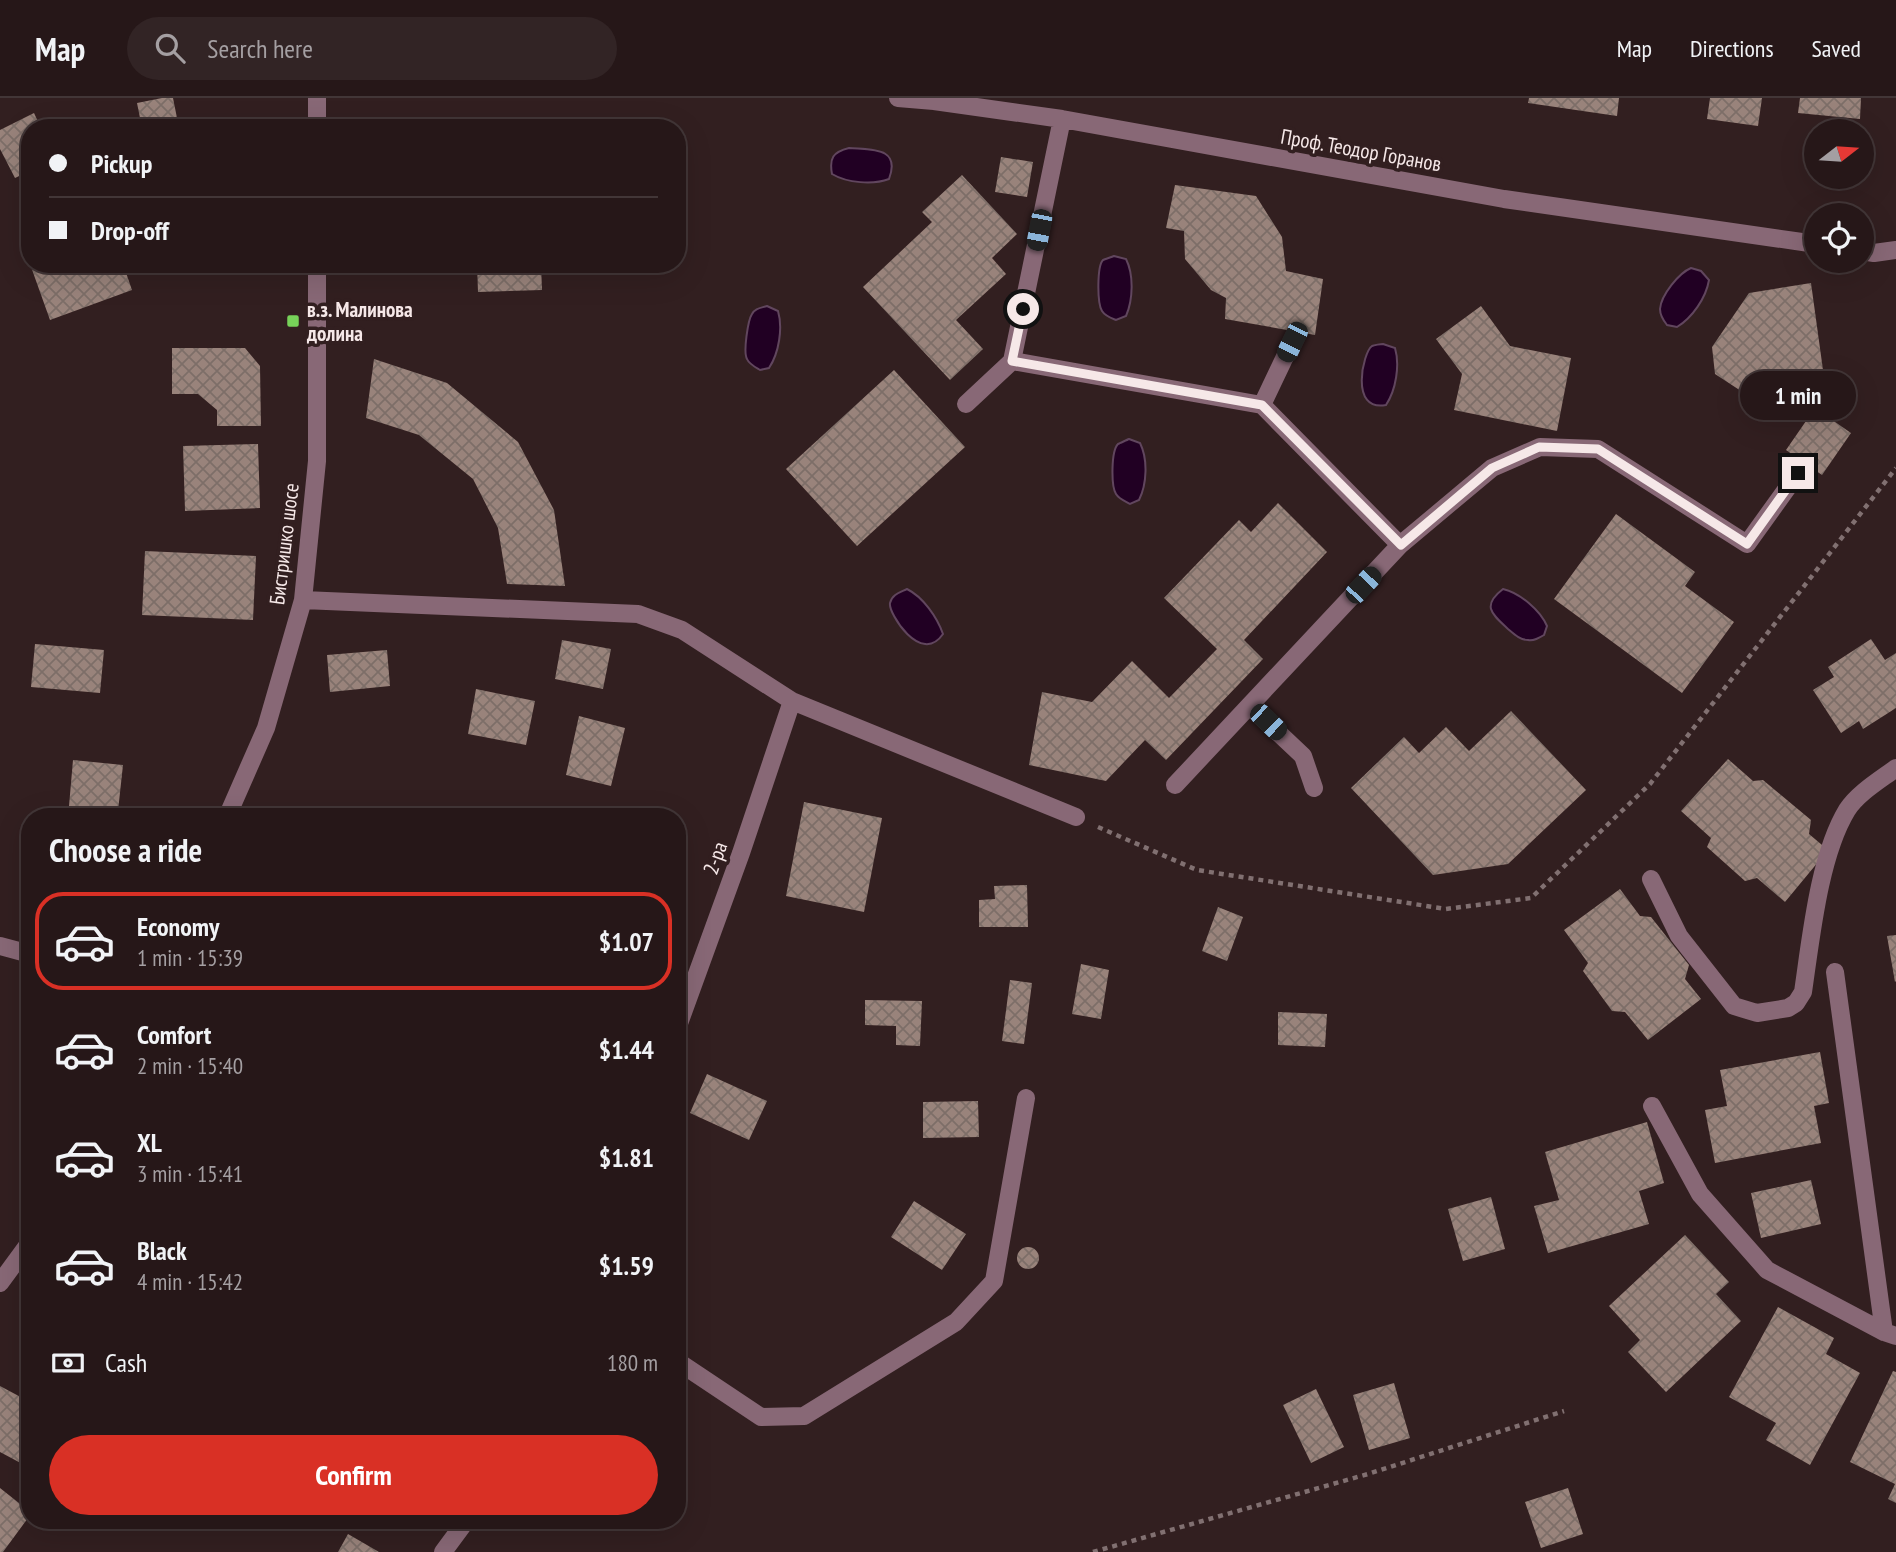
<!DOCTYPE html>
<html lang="en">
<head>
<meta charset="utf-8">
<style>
  body { margin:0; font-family:"PT Sans Narrow",sans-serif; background:#322425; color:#f1f3f6; height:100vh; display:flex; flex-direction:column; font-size:26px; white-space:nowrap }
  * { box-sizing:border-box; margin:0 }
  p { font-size:23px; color:#a49fa2 }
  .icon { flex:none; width:38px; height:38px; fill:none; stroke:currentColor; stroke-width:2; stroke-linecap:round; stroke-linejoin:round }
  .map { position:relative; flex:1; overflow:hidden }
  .drawer { position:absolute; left:21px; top:710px; width:665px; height:721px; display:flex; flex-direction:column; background:#261718; border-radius:28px; box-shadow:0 7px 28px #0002,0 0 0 2px #423637 }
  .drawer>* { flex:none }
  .banner { position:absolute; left:21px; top:21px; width:665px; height:154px; border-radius:28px; box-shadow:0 7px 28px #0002,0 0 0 2px #423637; display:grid; align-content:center; height:154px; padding:0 28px; background:#261718 }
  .needle { width:46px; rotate:73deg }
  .controls { position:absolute; left:1804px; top:21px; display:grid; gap:14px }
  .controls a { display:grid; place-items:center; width:70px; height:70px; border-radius:50%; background:#261718; box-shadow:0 7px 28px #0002,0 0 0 2px #423637; font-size:35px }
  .end { position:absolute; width:32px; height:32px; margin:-16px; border:9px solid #f6e8e8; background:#111; box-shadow:0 0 0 4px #111 }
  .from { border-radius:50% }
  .bubble { position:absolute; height:49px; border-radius:24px; background:#261718; box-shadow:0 7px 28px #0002,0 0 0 2px #423637; font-size:23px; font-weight:600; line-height:49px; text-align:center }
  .car { position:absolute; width:21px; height:42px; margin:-21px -10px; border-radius:9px; box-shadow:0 0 5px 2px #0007; background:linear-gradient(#222 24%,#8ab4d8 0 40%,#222 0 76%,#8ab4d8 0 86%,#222 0) }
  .banner b { display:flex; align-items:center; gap:24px; height:66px; font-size:26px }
  .banner b+b { border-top:2px solid #423637 }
  .banner i { width:18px; height:18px; background:#f1f3f6 }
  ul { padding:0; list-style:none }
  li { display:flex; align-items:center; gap:21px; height:98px; margin:0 14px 10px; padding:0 14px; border:4px solid transparent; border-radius:28px }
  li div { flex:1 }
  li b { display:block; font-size:26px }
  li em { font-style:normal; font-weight:600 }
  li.on { border-color:#d93025 }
  li>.icon { width:63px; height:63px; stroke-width:1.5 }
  h2 { padding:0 28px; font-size:32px; line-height:84px }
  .pay { display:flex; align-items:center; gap:18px; height:77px; padding:0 28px; font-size:26px }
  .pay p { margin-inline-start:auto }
  .cta { display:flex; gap:14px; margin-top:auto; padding:14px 28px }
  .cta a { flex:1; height:80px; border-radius:42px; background:#d93025; color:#fff; font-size:28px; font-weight:600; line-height:80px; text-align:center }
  header { display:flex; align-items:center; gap:42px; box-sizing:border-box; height:98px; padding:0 35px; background:#261718; border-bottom:2px solid #423637 }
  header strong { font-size:33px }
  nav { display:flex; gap:38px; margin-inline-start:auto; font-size:24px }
  .search { width:490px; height:63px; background:#322425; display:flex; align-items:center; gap:18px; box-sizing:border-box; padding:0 24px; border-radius:38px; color:#a49fa2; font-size:26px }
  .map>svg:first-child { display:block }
</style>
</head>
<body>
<header>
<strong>Map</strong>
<div class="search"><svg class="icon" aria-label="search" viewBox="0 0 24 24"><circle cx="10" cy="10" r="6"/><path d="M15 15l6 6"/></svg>Search here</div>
<nav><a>Map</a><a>Directions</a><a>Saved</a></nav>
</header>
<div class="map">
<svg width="1896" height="1454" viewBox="0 0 1896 1454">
  <defs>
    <pattern id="building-cross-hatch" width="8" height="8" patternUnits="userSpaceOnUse" patternTransform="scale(1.75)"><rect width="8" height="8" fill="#99837b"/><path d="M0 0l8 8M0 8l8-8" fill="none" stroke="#7d6e68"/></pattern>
  </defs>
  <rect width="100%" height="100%" fill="#321f20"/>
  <path fill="#210023" stroke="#61465e" stroke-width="2" d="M849,50C872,52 901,49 889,81C873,87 847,85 832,76C829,60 833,54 849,50Z
    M1114,158L1126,161C1134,177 1133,202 1126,218L1116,222C1111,220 1105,218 1102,213C1097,205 1097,168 1103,162C1105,161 1112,159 1114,158Z
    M1691,170L1701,173L1709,182C1706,200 1692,220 1677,229L1667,227C1663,222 1660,217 1660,211C1661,197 1679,175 1691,170Z
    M767,208L778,213C783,230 779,255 769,270L760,272C755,269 749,266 747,261C743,254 748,222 752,216C755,210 761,210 767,208Z
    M1383,246L1395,250C1400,267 1396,292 1386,307C1349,314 1363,254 1372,248C1374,247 1381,246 1383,246Z
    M1129,341L1140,345C1148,361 1147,386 1139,402L1130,406C1125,403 1119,401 1116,396C1111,388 1111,353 1118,346C1120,345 1127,342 1129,341Z
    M907,491C923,499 937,519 943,536C921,568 888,515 890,505C892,496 901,494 907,491Z
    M1503,491C1520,495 1540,512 1547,528L1544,537C1539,540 1534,543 1528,542C1520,542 1514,536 1508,531C1492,516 1481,508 1503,491Z"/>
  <path fill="url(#building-cross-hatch)" d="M162,0H173L179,30H142L137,5Z
    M1529,0H1619L1617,18L1528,5Z
    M1710,0H1762L1758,28L1707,21Z
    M1800,0H1861L1860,21L1798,15Z
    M34,15L41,30H30V73L15,80L0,51V32Z
    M1001,59L1033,64L1027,99L995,94Z
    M962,77L1017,136L992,160L1006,176L956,222L983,251L950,282L863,189L932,124L922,114Z
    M1175,87L1256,98L1282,139L1286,173L1323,181L1315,237L1225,221L1226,200L1211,192L1185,161L1184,133L1166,130Z
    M30,166H123L132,192L50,222Z
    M477,166H541L542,192L478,194Z
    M1811,185L1827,301L1767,310L1715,276L1712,249L1749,195Z
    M1481,208L1510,248L1571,260L1557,333L1454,312L1462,276L1436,241Z
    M172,250H245L260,268L261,328H217V312L198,296H172Z
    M374,261L447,285L518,344L554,412L565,488L507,486L498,430L473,381L419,337L366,320Z
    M894,272L965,349L857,448L786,371Z
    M1815,310L1851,335L1822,377L1786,352Z
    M258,346L260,410L185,413L183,348Z
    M1278,405L1327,454L1244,542L1263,561L1166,662L1145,642L1106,683L1029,667L1042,594L1092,604L1132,563L1169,600L1217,551L1164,500L1239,422L1251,434Z
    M1616,416L1695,474L1685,488L1734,524L1682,595L1554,501Z
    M145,453L256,458L253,522L142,517Z
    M1871,541L1885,562L1896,555V610L1863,631L1859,623L1841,635L1813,592L1834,579L1828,569Z
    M562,542L611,551L603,591L555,581Z
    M35,546L104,552L100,595L31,589Z
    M387,552L390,588L330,594L327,557Z
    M476,591L535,603L526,647L468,636Z
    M1511,613L1586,692L1508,766L1433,777L1351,690L1404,639L1419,655L1446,629L1469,653Z
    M579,618L625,630L611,688L566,677Z
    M1728,661L1753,683L1763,682L1811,722L1809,736L1828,752L1785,804L1757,780L1745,783L1707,749L1711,740L1681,713Z
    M73,662L123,667L118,713L69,708Z
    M804,704L882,720L864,814L786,798Z
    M29,748H30V777L23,775Z
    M1027,787L1028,829H979V802L995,801L994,788Z
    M1620,791L1640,818L1651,819L1689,867L1685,881L1701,901L1648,942L1625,914L1612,913L1583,873L1588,865L1564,832Z
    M1218,809L1243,819L1227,863L1202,853Z
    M1896,837V883L1895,884L1887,838Z
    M1081,866L1109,872L1101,921L1072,916Z
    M1010,882L1032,885L1024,946L1002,943Z
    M865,902L922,903L920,948L896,947V928L865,927Z
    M1278,914L1327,916L1325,949L1278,947Z
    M1820,954L1829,1005L1814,1008L1821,1045L1715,1065L1705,1012L1727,1008L1720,972Z
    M707,976L767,1003L749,1042L690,1015Z
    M978,1003L979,1039L923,1040V1004Z
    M1647,1024L1664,1085L1639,1093L1649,1126L1548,1155L1534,1108L1559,1102L1545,1054Z
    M1811,1082L1821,1126L1761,1140L1751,1095Z
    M1491,1099L1505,1151L1463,1163L1448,1111Z
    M914,1103L966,1136L942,1172L891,1139Z
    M1685,1137L1729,1184L1716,1196L1741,1223L1666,1294L1628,1254L1640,1242L1609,1208Z
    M1017 1160a11 11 0 1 1 22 0a11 11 0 1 1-22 0Z
    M1778,1209L1834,1240L1826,1256L1860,1275L1810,1367L1766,1342L1776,1325L1729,1299Z
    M1893,1273L1896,1274V1405L1888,1401L1895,1386L1850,1364Z
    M1394,1285L1410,1340L1369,1352L1353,1297Z
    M0,1288L30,1304V1370L0,1354Z
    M1316,1291L1344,1349L1311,1365L1283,1307Z
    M0,1390L24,1409L21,1413L28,1420L3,1454H0Z
    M1568,1390L1583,1436L1541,1450L1525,1404Z
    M348,1436L379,1454H338Z"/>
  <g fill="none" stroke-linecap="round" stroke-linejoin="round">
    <path stroke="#817071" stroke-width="4.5" stroke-dasharray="5 5" stroke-linecap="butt" d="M1098,729L1197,772L1446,811L1531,800L1650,686L1896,370
      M1093,1454L1368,1376L1564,1313"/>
    <path stroke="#886876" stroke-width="18" d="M898,0L934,3L1062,21L1504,101L1816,146
      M1062,21L1012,263L1262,307L1400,447
      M317,30V0
      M1862,153L1874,155L1896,152
      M966,306L1012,263
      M1262,307L1292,244
      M303,502L638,516L682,532L792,603L1076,719
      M1250,608L1303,658L1314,690
      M1175,687L1400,447L1492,370L1540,349L1598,351L1747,446L1798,375
      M227,719L266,630L303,502L317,363V166
      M1651,781L1679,838L1734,908L1757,915L1788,910L1796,905L1803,894C1811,840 1819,758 1847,712C1858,695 1880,682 1896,670
      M0,848L30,856
      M1835,874L1884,1234
      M677,931L741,755L792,603
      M1652,1008L1700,1096L1767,1172L1884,1234L1896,1238
      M0,1185L30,1144
      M677,1263L761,1319L804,1318L956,1224L994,1183L1026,1000
      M443,1454L466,1423"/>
  </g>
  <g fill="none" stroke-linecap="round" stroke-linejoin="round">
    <path stroke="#f6e8e8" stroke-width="9" d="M1023,211L1012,263L1262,307L1401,447L1492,370L1539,349L1598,351L1747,446L1798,375"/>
  </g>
  <rect fill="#77d259" stroke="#321f20" stroke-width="2.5" x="286" y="216" width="14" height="14" rx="3.5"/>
  <g text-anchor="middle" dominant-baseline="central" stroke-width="7" stroke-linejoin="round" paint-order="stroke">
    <g font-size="21" fill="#f6e8e8" stroke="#321f20">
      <text transform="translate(1361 52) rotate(10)">Проф. Теодор Горанов</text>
      <text transform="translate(284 446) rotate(-83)">Бистришко шосе</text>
      <text transform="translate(715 760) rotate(-70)">2-ра</text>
    </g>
    <g font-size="21" font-weight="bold" fill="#f6e8e8" stroke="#321f20" text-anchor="start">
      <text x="307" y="211">в.з. Малинова<tspan x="307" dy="24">долина</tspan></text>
    </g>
  </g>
</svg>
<div class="controls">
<a><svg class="needle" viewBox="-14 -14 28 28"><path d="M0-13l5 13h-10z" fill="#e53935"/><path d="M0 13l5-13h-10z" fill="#a49fa2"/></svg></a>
<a><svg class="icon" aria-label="locate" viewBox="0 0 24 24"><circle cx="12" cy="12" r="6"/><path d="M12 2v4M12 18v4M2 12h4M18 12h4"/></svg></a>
</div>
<i class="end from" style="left:1023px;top:211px"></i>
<i class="end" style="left:1798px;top:375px"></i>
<div class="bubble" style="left:1740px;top:273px;width:116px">1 min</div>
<i class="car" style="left:1039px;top:132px;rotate:191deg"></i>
<i class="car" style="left:1292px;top:244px;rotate:206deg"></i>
<i class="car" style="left:1363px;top:487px;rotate:43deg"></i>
<i class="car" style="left:1268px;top:624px;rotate:134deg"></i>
<div class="banner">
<b><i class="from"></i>Pickup</b>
<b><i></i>Drop-off</b>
</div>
<section class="drawer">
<h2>Choose a ride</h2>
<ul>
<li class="on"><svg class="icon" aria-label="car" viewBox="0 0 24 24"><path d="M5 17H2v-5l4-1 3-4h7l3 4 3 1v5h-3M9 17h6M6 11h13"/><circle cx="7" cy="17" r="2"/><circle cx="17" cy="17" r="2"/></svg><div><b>Economy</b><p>1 min · 15:39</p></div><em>$1.07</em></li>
<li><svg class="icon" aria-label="car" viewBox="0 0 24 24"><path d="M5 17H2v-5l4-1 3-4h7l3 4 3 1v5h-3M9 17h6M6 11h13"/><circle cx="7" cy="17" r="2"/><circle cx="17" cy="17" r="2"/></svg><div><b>Comfort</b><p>2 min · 15:40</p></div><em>$1.44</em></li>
<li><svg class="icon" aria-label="car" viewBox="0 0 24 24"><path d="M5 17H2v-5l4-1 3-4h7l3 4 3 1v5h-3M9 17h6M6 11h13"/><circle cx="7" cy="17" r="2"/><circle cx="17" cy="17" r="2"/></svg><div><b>XL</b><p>3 min · 15:41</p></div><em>$1.81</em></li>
<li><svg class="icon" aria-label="car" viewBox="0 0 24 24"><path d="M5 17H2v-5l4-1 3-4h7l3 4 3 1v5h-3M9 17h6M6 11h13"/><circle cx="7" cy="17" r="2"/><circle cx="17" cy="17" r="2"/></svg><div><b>Black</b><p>4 min · 15:42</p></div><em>$1.59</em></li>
</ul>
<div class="pay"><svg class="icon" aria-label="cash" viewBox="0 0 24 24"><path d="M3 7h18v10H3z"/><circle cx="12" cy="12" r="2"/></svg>Cash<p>180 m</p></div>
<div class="cta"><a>Confirm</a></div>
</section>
</div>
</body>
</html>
